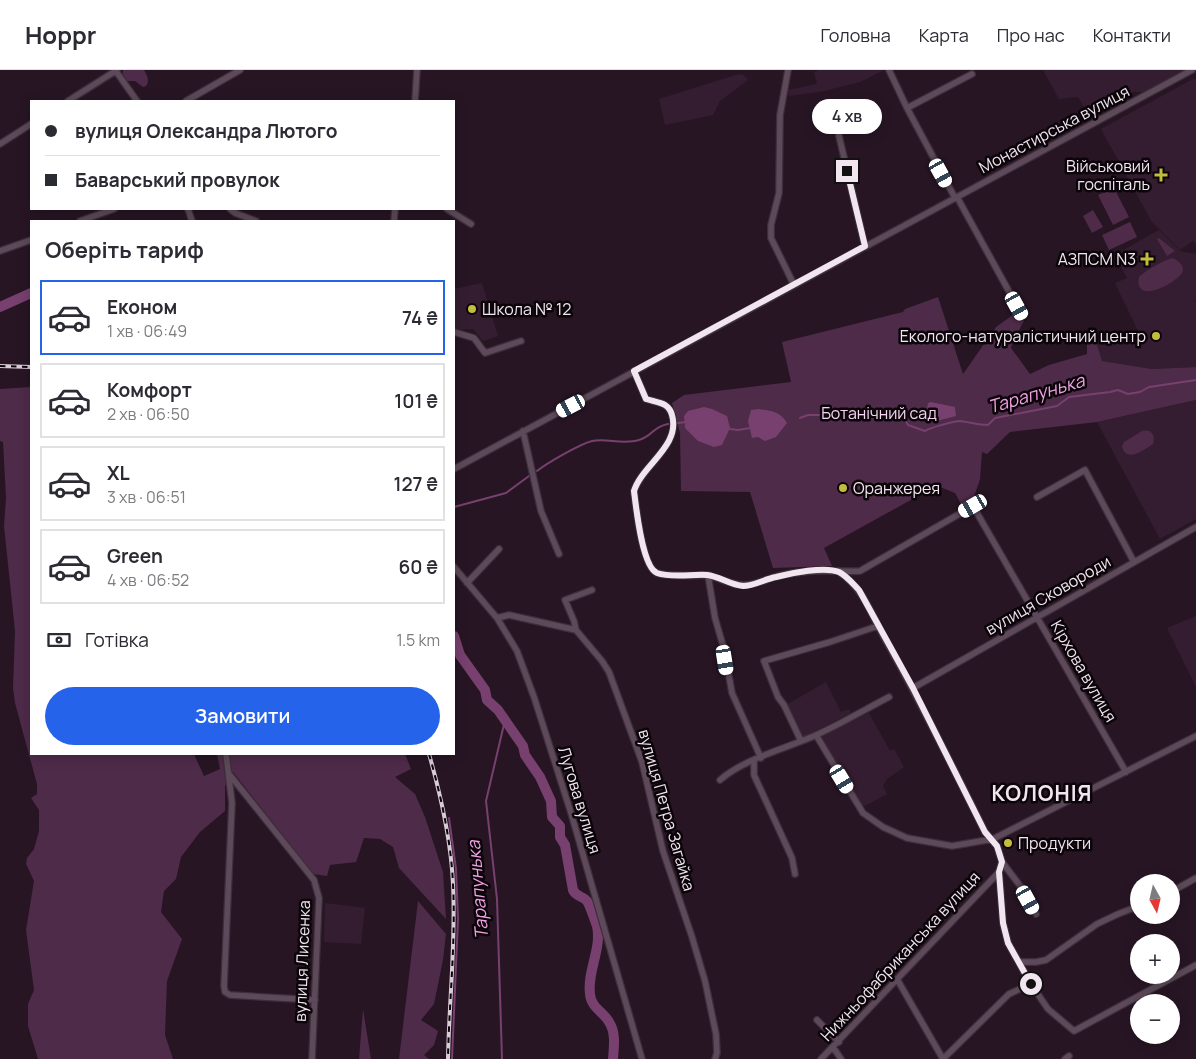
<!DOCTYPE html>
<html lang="uk">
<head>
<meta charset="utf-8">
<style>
  body { margin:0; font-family:Manrope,sans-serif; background:#f7f7f7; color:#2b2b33; height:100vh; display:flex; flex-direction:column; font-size:19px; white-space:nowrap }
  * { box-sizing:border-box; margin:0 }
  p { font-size:16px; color:#7c7c81 }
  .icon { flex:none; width:28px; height:28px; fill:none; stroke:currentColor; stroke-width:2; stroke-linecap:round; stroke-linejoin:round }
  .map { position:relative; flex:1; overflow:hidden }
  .drawer { position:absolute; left:30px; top:150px; width:425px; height:535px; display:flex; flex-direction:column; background:#fff; border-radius:0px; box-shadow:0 2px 12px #0003 }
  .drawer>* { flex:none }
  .hud { position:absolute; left:30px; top:30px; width:425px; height:110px; border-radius:0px; box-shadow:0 2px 12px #0003; display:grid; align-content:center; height:110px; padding:0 15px; background:#fff }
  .needle { width:32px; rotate:172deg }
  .fabs { position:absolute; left:1130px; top:804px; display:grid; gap:10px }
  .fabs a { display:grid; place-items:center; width:50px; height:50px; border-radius:50%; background:#fff; box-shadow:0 2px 12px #0003; font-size:25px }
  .end { position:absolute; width:22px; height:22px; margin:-11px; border:6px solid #f1e5ef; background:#111; box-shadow:0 0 0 2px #111 }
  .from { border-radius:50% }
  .bubble { position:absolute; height:35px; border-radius:18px; background:#fff; box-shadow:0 2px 12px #0003; font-size:16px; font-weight:600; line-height:35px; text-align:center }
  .car { position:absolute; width:15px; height:30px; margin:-15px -8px; border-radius:6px; box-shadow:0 0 4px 1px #0007; background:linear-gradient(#fff 24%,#345 0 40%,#fff 0 76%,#345 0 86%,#fff 0) }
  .hud b { display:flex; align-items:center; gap:18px; height:48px; font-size:19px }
  .hud b+b { border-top:1px solid #e1e1e2 }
  .hud i { width:12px; height:12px; background:#2b2b33 }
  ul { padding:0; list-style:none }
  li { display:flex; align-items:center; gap:15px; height:75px; margin:0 10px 8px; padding:0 5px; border:2px solid #e1e1e2; border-radius:0px }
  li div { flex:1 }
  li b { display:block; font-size:19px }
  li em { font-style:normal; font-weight:600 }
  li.current { border-color:#2563eb }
  li>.icon { width:45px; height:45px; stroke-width:1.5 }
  h2 { padding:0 15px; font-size:22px; line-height:60px }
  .pay { display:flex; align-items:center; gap:12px; height:55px; padding:0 15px; font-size:19px }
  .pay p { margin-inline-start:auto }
  .primary-button { display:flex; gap:10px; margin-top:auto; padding:10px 15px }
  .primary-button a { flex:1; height:58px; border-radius:30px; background:#2563eb; color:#fff; font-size:20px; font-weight:600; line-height:58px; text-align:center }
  header { display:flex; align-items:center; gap:30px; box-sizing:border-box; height:70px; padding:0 25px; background:#fff; border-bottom:1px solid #e1e1e2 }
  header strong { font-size:24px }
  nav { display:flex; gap:28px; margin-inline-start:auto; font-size:18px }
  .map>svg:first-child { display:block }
</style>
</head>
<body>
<header>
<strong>Hoppr</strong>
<nav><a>Головна</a><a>Карта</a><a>Про нас</a><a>Контакти</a></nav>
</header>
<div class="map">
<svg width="1196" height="989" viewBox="0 0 1196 989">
  <rect width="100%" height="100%" fill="#271524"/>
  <path fill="#341d30" d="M819,0H884L860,12L824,21L789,26L788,20L817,14L814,2Z
    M1043,0H1185L1144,22H1133L1097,40L1095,48L1091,49L1078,27L1059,29Z
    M739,4L744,5L748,10L720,31L713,45L665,55L659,29Z
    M1193,9L1196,10V174L1193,171L1180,180L1152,152L1101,59Z
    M1159,160L1180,181L1196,184V230L1194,231L1196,232V297L1152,299L1102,291L1096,271L1138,261L1115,213L1127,208L1116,188V184Z
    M482,213L498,266L483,271L473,259L454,260V219Z
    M1196,330V449L1160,469L1097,352Z
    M1196,546V617L1167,558Z
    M826,612L841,642L849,639L851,643L801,668L786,635Z
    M869,643L890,681L894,679L904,697L887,709L883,716L887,724L861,738L822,667Z
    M325,833L365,838L361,874L324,872Z"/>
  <path fill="#4e2b49" d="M123,0H144C147,5 150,11 146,16L143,17L135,11H127L123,5Z
    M1114,118L1129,147L1113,155L1098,125Z
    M1093,140L1103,157L1092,163L1083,146Z
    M1130,152L1137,167L1109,180L1102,165Z
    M1159,168L1175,181L1167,186L1157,169Z
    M1173,188C1178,191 1183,194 1183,200C1183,210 1133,238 1139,207C1148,199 1162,191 1173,188Z
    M938,227L963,304L996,257L1017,242L1024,251L1013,271L1011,278L1030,304L1049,295L1087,284V274L1096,271L1102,291L1152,299L1196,297V330L1097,352L1010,362L987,384L982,382L980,409L973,430L962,436L955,423L940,417L927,421L824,478L832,496L773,498L750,422L681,421L680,363L672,333L684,325L791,312L782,272L903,242L905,239Z
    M31,317V684H194L204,706L220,699L217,684H405L411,699L395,707L415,724L425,747L443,802L446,849L399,798L393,777L380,769L364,768L356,792L330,795L327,806L313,804L233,702L225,716V741L200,762L181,787L176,809L164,821L161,842L182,869L167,911L165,965L173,989H38L28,956V934L34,920L26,860L34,811L26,794L27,788L34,779L39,761V740L31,728L37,724V714L15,633L13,618L15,561L4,456L6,428L3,372L0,371V319Z
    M1142,361C1151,359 1156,365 1153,374C1144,380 1127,393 1122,377L1124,372Z
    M418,831L446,864L443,890L434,934L421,950L438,961L434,975L424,985L429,989H399Z
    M363,939L371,989H359Z"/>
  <path fill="#77406e" d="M931,332L955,337L956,346L937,351L930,350C926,345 927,339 928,333Z
    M704,337L712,339L727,346L730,358L722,375L714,377L698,371L685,358L684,346L688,341Z
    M759,339C771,341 780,341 787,353L776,367L765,371L758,367L752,368L748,351L751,340Z"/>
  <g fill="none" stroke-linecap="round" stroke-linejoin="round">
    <path stroke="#77406e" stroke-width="2" d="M800,348L808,345H844L868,348L903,346L908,355L925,361C929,358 954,351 960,351C969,352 978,355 988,355L995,348L1057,336L1069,327L1110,322L1118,320L1128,324L1140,322L1149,317L1196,310
      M678,353L686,352
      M730,359L738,360L750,358
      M537,401C547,393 580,374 592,371C607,368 623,375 639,370C653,366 652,357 668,354
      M454,437L506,423L529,406
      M449,748L456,799L458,849L452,989
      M502,989L497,829L486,731L505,650"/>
    <path stroke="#77406e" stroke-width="10" d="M0,237L31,223
      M454,566L460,585L485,620L487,630L498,640L523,676L525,685L540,707L551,731L552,747L560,756V767L565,775L573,820C576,827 583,826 587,831C590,835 595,851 597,856C602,879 587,901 590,924C591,938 604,942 609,952C616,962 614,977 613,989"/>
    <defs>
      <path id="minor" d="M115,0L137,31
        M788,0L780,45L779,123L771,155V168L794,215
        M889,0L907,38L955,128
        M68,31L117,0
        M186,31L240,0
        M415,31L417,0
        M907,38L972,4
        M839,66L865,177
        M0,74L31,54
        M957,127L1022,245
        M188,139L192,151
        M230,139L235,143L256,151
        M447,139L471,154
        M80,151L114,139
        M394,151L395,139
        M0,181L31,170
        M454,262L474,268L485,283L521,271
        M634,301L646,329C652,331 660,332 665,335C668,337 671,341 672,345C681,376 642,395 634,421C636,436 642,497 657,503C668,507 696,505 708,505L715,548L724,579L732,623L761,688
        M523,361L541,441L559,484
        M454,399L1192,0
        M1037,427L1085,400L1134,492
        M454,497L497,548L517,581L534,627L571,743L642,989
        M839,502C864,519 870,542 884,567C920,630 952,696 985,762L997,776L1002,792L999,802L1003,853L1008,873L1031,914L1048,939L1074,961L1196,895
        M708,505C719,508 730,514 741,515C753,516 764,510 775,507C784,504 793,503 802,502C822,499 841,502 860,501L973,436L1126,702
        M467,513L499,479
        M497,548L509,545L576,560L602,591L609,602L642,692L663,781L692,867L705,911L716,964L717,983L715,989
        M576,560L574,551L565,530L592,520
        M913,618L1196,457
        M816,665L863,743L883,757L907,768L952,776L993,769L1196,666
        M801,671L784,635L778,627L764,591L830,572L878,556
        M226,684L232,733L224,916L225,922L230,925L315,930
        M754,691V705L792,788L795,804
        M229,704L314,810L319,828L312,989
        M720,710C744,689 784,679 814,666C839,655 864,640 889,627
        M1002,792L1021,817L1036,844
        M1171,822L1196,808
        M1020,892H1036L1046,890L1097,854L1118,844L1139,836
        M897,909L943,989
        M817,950L839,972
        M833,977L841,989
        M821,989L999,802
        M943,989L1009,924L1031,914
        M1065,989L1069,986"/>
    </defs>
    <use href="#minor" stroke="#3c2f3a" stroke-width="8"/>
    <use href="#minor" stroke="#5d4959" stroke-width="5.5"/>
    <defs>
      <path id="rail" d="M0,296L31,297
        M429,684C441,726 451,770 453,814C456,873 449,931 448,989"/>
    </defs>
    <use href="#rail" stroke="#d9ccd7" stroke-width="4"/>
    <use href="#rail" stroke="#0b050a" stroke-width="2" stroke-dasharray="5.5" stroke-linecap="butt"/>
  </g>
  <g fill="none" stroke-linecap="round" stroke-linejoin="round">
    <path stroke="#f1e5ef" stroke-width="6" d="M847,101L865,176L634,301L646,329C652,331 660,332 665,335C668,337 671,341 672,345C681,376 642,395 634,421C636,436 642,497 657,503C671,508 692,504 707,505C719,506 730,515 743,516C754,516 765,509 776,507C791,503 825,496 839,502C847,506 853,514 859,520L913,618L985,762L997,776L1002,792L999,802L1003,853L1008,873L1031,914"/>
  </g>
  <g fill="#c4bc3d" stroke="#0b050a" stroke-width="2">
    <path d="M1158.5 97.5h5v5h5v5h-5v5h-5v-5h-5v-5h5z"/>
    <path d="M1144.5 181.5h5v5h5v5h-5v5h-5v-5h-5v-5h5z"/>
    <circle cx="472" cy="239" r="5"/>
    <circle cx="1156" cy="266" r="5"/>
    <circle cx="843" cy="418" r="5"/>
    <circle cx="1008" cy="773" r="5"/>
  </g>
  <g text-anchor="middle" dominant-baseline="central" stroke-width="5" stroke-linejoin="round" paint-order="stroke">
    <g font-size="16" fill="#f1e5ef" stroke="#0b050a">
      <text transform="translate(1054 59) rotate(-28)">Монастирська вулиця</text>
      <text transform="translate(1048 525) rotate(-30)">вулиця Сковороди</text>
      <text transform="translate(1084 601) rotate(60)">Кірхова вулиця</text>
      <text transform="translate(580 730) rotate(73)">Лугова вулиця</text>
      <text transform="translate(667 740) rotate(74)">вулиця Петра Загайка</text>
      <text transform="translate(900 886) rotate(-47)">Нижньофабриканська вулиця</text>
      <text transform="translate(302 891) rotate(-88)">вулиця Лисенка</text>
    </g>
    <g font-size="16" fill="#f1e5ef" stroke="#0b050a" text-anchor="end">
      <text x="1150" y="96">Військовий<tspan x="1150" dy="18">госпіталь</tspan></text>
      <text x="1136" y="189">АЗПСМ N3</text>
      <text x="482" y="239" text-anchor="start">Школа № 12</text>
      <text x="1146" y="266">Еколого-натуралістичний центр</text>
      <text x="853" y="418" text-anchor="start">Оранжерея</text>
      <text x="1018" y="773" text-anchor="start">Продукти</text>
    </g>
    <g font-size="16" fill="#f6d4ef" stroke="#0b050a">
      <text x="879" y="343">Ботанічний сад</text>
    </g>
    <g font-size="18" font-style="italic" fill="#f1a0e3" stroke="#0b050a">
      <text transform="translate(1036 323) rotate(-16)">Тарапунька</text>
      <text transform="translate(477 820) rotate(-95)">Тарапунька</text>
    </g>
    <g font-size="21" font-weight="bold" letter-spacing="1" fill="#f1e5ef" stroke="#0b050a">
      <text x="1042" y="723">КОЛОНІЯ</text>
    </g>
  </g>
</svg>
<div class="fabs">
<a><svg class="needle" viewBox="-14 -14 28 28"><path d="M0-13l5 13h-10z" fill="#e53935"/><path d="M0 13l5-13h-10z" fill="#7c7c81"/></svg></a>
<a>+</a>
<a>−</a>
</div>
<i class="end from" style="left:1031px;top:914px"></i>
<i class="end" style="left:847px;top:101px"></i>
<div class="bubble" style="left:812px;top:29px;width:70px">4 хв</div>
<i class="car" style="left:941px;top:103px;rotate:151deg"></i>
<i class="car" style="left:1017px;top:236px;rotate:151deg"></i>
<i class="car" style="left:571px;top:336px;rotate:242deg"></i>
<i class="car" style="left:973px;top:436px;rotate:240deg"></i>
<i class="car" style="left:725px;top:590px;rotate:171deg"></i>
<i class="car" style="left:842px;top:709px;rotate:149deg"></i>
<i class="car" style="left:1028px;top:830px;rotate:151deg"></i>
<div class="hud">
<b><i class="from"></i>вулиця Олександра Лютого</b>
<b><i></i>Баварський провулок</b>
</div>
<section class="drawer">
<h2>Оберіть тариф</h2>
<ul>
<li class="current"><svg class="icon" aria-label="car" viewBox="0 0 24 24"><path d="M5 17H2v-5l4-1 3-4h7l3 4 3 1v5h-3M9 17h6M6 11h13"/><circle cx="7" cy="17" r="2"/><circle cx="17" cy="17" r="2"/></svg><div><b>Економ</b><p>1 хв · 06:49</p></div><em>74 ₴</em></li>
<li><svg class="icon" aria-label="car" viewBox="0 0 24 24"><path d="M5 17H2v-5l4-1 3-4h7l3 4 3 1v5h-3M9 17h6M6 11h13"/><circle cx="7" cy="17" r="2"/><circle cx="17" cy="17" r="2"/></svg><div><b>Комфорт</b><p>2 хв · 06:50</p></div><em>101 ₴</em></li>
<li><svg class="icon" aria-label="car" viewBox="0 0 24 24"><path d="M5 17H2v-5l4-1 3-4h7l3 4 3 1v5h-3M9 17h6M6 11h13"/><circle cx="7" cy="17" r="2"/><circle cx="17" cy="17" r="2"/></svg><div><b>XL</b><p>3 хв · 06:51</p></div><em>127 ₴</em></li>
<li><svg class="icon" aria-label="car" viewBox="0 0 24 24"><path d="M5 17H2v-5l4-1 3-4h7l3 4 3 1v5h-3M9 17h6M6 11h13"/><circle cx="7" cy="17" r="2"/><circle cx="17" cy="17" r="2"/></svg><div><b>Green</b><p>4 хв · 06:52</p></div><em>60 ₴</em></li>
</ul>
<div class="pay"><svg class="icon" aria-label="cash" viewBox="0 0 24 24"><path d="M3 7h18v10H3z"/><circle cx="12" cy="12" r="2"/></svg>Готівка<p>1.5 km</p></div>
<div class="primary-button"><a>Замовити</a></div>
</section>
</div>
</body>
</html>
